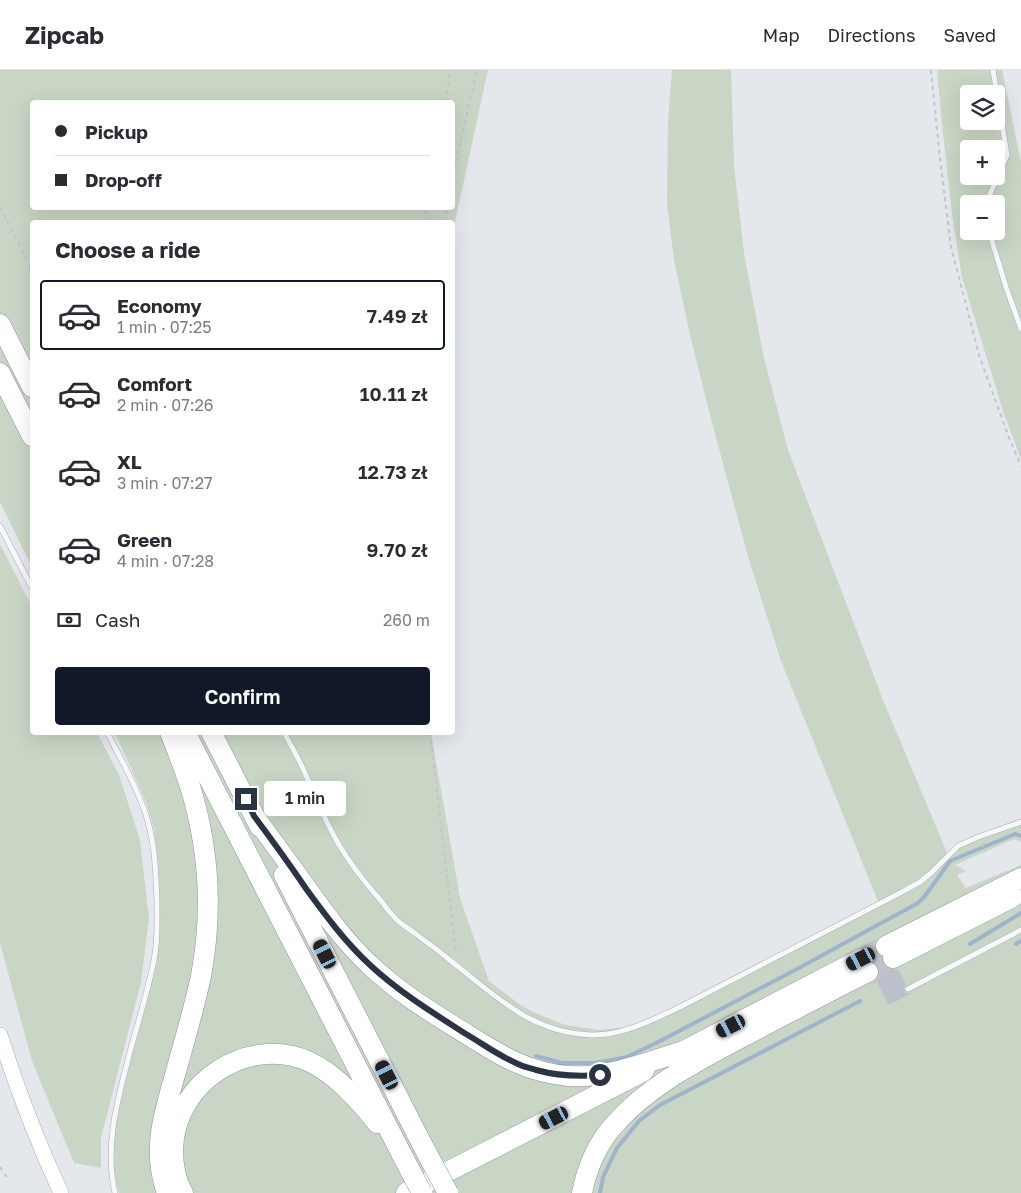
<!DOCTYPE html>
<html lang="en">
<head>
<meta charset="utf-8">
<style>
  body { margin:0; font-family:"Golos Text",sans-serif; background:#f7f7f7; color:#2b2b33; height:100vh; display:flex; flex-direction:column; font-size:19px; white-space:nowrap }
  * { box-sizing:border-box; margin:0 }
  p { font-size:16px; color:#7c7c81 }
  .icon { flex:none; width:28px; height:28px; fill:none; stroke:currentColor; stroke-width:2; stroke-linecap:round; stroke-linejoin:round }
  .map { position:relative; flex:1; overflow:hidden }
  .sheet { position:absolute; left:30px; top:150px; width:425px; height:515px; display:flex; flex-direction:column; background:#fff; border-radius:5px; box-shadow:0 5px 20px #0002 }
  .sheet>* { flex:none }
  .top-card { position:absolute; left:30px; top:30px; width:425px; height:110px; border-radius:5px; box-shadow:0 5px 20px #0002; display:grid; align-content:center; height:110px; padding:0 25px; background:#fff }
  .fabs { position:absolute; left:960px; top:15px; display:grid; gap:10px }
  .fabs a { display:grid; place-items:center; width:45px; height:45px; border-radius:5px; background:#fff; box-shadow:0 5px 20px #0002; font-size:25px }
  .end { position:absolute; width:22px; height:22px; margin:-11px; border:6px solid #2b3445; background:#fff; box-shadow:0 0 0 2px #fff }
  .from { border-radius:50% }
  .bubble { position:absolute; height:35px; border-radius:5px; background:#fff; box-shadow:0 5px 20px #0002; font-size:16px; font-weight:600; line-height:35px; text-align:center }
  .car { position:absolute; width:15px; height:30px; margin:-15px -8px; border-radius:6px; box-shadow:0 0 4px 1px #0007; background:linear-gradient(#222 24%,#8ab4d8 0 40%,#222 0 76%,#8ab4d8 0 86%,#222 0) }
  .top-card b { display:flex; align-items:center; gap:18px; height:48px; font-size:19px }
  .top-card b+b { border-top:1px solid #e1e1e2 }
  .top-card i { width:12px; height:12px; background:#2b2b33 }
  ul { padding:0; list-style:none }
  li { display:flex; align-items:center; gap:15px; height:70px; margin:0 10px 8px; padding:0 15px; border:2px solid transparent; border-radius:5px }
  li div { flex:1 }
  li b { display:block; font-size:19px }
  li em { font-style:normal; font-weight:600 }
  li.active { border-color:#111827 }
  li>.icon { width:45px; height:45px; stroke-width:1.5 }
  h2 { padding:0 25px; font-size:22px; line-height:60px }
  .pay { display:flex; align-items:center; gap:12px; height:55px; padding:0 25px; font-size:19px }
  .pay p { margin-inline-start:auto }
  .action { display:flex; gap:10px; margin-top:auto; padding:10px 25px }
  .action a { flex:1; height:58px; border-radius:5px; background:#111827; color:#fff; font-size:20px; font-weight:600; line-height:58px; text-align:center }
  header { display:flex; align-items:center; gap:30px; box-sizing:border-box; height:70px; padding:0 25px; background:#fff; border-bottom:1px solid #e1e1e2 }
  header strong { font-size:24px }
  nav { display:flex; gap:28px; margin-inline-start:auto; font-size:18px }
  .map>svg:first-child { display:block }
</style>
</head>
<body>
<header>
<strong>Zipcab</strong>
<nav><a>Map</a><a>Directions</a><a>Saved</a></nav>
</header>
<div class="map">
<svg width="1021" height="1123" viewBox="0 0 1021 1123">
  <rect width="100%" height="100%" fill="#e4e7ec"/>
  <path fill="#c9d6c5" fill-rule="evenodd" d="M0,0H488L453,161L452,152H32V497L0,432ZM32,32H452V138H32Z
    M672,0H731L734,96L744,183L763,284L788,380L883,630L948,785L958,776L1021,752V772L1014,769L955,795L966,801L957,805L966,818L1021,795V1123H119L116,1113L113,1093L115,1041L121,1008L151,904L158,846L159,815L154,758L146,732L115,663H431L460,828L489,911L519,934L533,942L565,955L599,960L626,957L648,951L879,834L781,591L749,490L711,349L690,265L674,190L667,133L668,51Z
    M937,0H1002L1021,92V389L1004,344L962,207L952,144L942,54ZM969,24H996V51H969ZM969,79H996V106H969ZM969,134H996V161H969Z
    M0,474L32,537V662L97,663L119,705L140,770L149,849L141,912L101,1068V1098L74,1093L32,991L0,873Z"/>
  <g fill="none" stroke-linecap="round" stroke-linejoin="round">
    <path stroke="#9fb4cc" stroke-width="4" d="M970,874L1021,843
      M1016,874L1021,871
      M536,986L562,993H595L627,987L662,970L797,899L918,833L925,826L950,791L1015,764L1021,766
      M600,1123L603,1107L617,1078L639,1051L660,1035L860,931"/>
  </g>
  <path fill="#bbc0ca" d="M876,869L874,875L875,881L881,887L883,894L887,898L893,900L898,899L906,915L904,917V921L906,923H910V924L889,935L877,912L874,914L873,913L878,909L880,903L878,896L872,891V884L868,879L861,877Z"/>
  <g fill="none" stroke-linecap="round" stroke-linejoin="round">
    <path stroke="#bfc3cb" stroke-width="20" stroke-dasharray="20 10" stroke-linecap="butt" d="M861,889L886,876
      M868,902L893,888"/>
    <defs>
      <path id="lane" d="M988,134L990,124L1007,85L993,0
        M989,161L1006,217L1021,259
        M0,456L32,518
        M107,662C119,686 133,709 142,734C155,765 156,801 157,834C157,853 158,872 154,890C148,921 138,952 130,982C118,1028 104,1076 115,1123
        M284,662C291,676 299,689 305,703C317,729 327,757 343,781C354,799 368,816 382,832C386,838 391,844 396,849C402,855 411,860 417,865C431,875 444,885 456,895C499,929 533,963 591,965C622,966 652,950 680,937L902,822L920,812L931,803L958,776L978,767L1021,752
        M908,919L1021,860"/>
      <path id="secondary" d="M0,965C17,1019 37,1071 61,1123"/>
      <path id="highway" d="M0,254L32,317
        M0,303L32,366
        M185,662L402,1085
        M211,662L260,757
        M254,746C271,769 288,793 305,816C325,844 345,872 370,895C399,923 434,944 468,965C501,986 529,1003 569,1006C604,1009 649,992 683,981
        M284,805L422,1074
        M886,876L1021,808
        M893,888L1013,827
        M672,987L861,889
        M167,1123C152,1081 163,1046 175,1005C184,972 194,939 201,906C213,842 209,778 190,716C184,698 177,680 170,662
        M183,1123C175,1110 173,1094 173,1079C175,1012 248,964 310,992C334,1003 361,1032 377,1053
        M406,1123L644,1001
        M582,1123C587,1098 597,1074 614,1055C650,1014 700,990 746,965C787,944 827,922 868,902"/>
    </defs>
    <use href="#lane" stroke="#a9aeb7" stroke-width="6"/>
    <use href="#secondary" stroke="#a9aeb7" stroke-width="16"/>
    <use href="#highway" stroke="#8b94a3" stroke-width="21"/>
    <path stroke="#c2c5cb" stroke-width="2" stroke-dasharray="4 4" stroke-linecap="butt" d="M931,0L940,89L951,177L979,285L1008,365L1021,396
      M446,32L450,0
      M452,108L477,0
      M0,137L32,200
      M424,152L427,138
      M445,152L447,138
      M430,662L456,883
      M982,773L985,782
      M0,1097L9,1110"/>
    <use href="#lane" stroke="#f7f8fa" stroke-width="5"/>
    <use href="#secondary" stroke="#fff" stroke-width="15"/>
    <use href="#highway" stroke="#fff" stroke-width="20"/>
    <defs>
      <path id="highway-bridge" d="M422,1074L448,1123
        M402,1085L422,1123"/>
    </defs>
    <use href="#highway-bridge" stroke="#8b94a3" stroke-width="21" stroke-linecap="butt"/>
    <use href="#highway-bridge" stroke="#fff" stroke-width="20"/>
  </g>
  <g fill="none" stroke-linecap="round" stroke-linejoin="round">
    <path stroke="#2b3445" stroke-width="6" d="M246,729L254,746C272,770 290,795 307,820C326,846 346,873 370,895C399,922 433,943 466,964C483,974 499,986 518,994C524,997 530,998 536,1000C558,1006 577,1007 600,1005"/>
  </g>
</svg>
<div class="fabs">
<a><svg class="icon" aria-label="layers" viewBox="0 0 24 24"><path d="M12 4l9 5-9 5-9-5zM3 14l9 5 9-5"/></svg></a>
<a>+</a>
<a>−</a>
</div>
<i class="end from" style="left:600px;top:1005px"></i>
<i class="end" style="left:246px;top:729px"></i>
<div class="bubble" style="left:264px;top:711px;width:82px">1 min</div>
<i class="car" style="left:325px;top:884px;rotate:333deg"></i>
<i class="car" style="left:861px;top:889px;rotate:243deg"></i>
<i class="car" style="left:731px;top:956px;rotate:243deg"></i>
<i class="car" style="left:387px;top:1005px;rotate:333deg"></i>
<i class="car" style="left:554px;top:1048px;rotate:243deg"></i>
<div class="top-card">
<b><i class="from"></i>Pickup</b>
<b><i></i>Drop-off</b>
</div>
<section class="sheet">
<h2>Choose a ride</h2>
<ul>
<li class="active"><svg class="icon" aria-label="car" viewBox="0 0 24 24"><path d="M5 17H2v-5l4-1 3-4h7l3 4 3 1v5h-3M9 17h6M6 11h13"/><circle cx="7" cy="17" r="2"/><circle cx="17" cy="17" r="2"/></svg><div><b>Economy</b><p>1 min · 07:25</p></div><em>7.49 zł</em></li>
<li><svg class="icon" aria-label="car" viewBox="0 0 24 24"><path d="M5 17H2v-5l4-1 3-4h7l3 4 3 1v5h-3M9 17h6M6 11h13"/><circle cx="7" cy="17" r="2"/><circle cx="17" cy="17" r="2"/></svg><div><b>Comfort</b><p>2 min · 07:26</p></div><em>10.11 zł</em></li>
<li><svg class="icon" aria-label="car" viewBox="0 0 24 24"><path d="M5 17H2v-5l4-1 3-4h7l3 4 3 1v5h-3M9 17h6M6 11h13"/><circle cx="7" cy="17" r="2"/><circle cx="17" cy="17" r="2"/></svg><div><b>XL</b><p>3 min · 07:27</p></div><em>12.73 zł</em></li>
<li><svg class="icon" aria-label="car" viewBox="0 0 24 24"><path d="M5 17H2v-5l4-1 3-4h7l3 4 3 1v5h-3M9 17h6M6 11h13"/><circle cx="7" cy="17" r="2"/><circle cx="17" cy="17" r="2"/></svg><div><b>Green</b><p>4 min · 07:28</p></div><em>9.70 zł</em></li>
</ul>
<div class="pay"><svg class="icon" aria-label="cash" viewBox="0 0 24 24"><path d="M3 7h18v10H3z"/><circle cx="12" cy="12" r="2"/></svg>Cash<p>260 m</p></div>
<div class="action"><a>Confirm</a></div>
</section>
</div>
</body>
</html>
